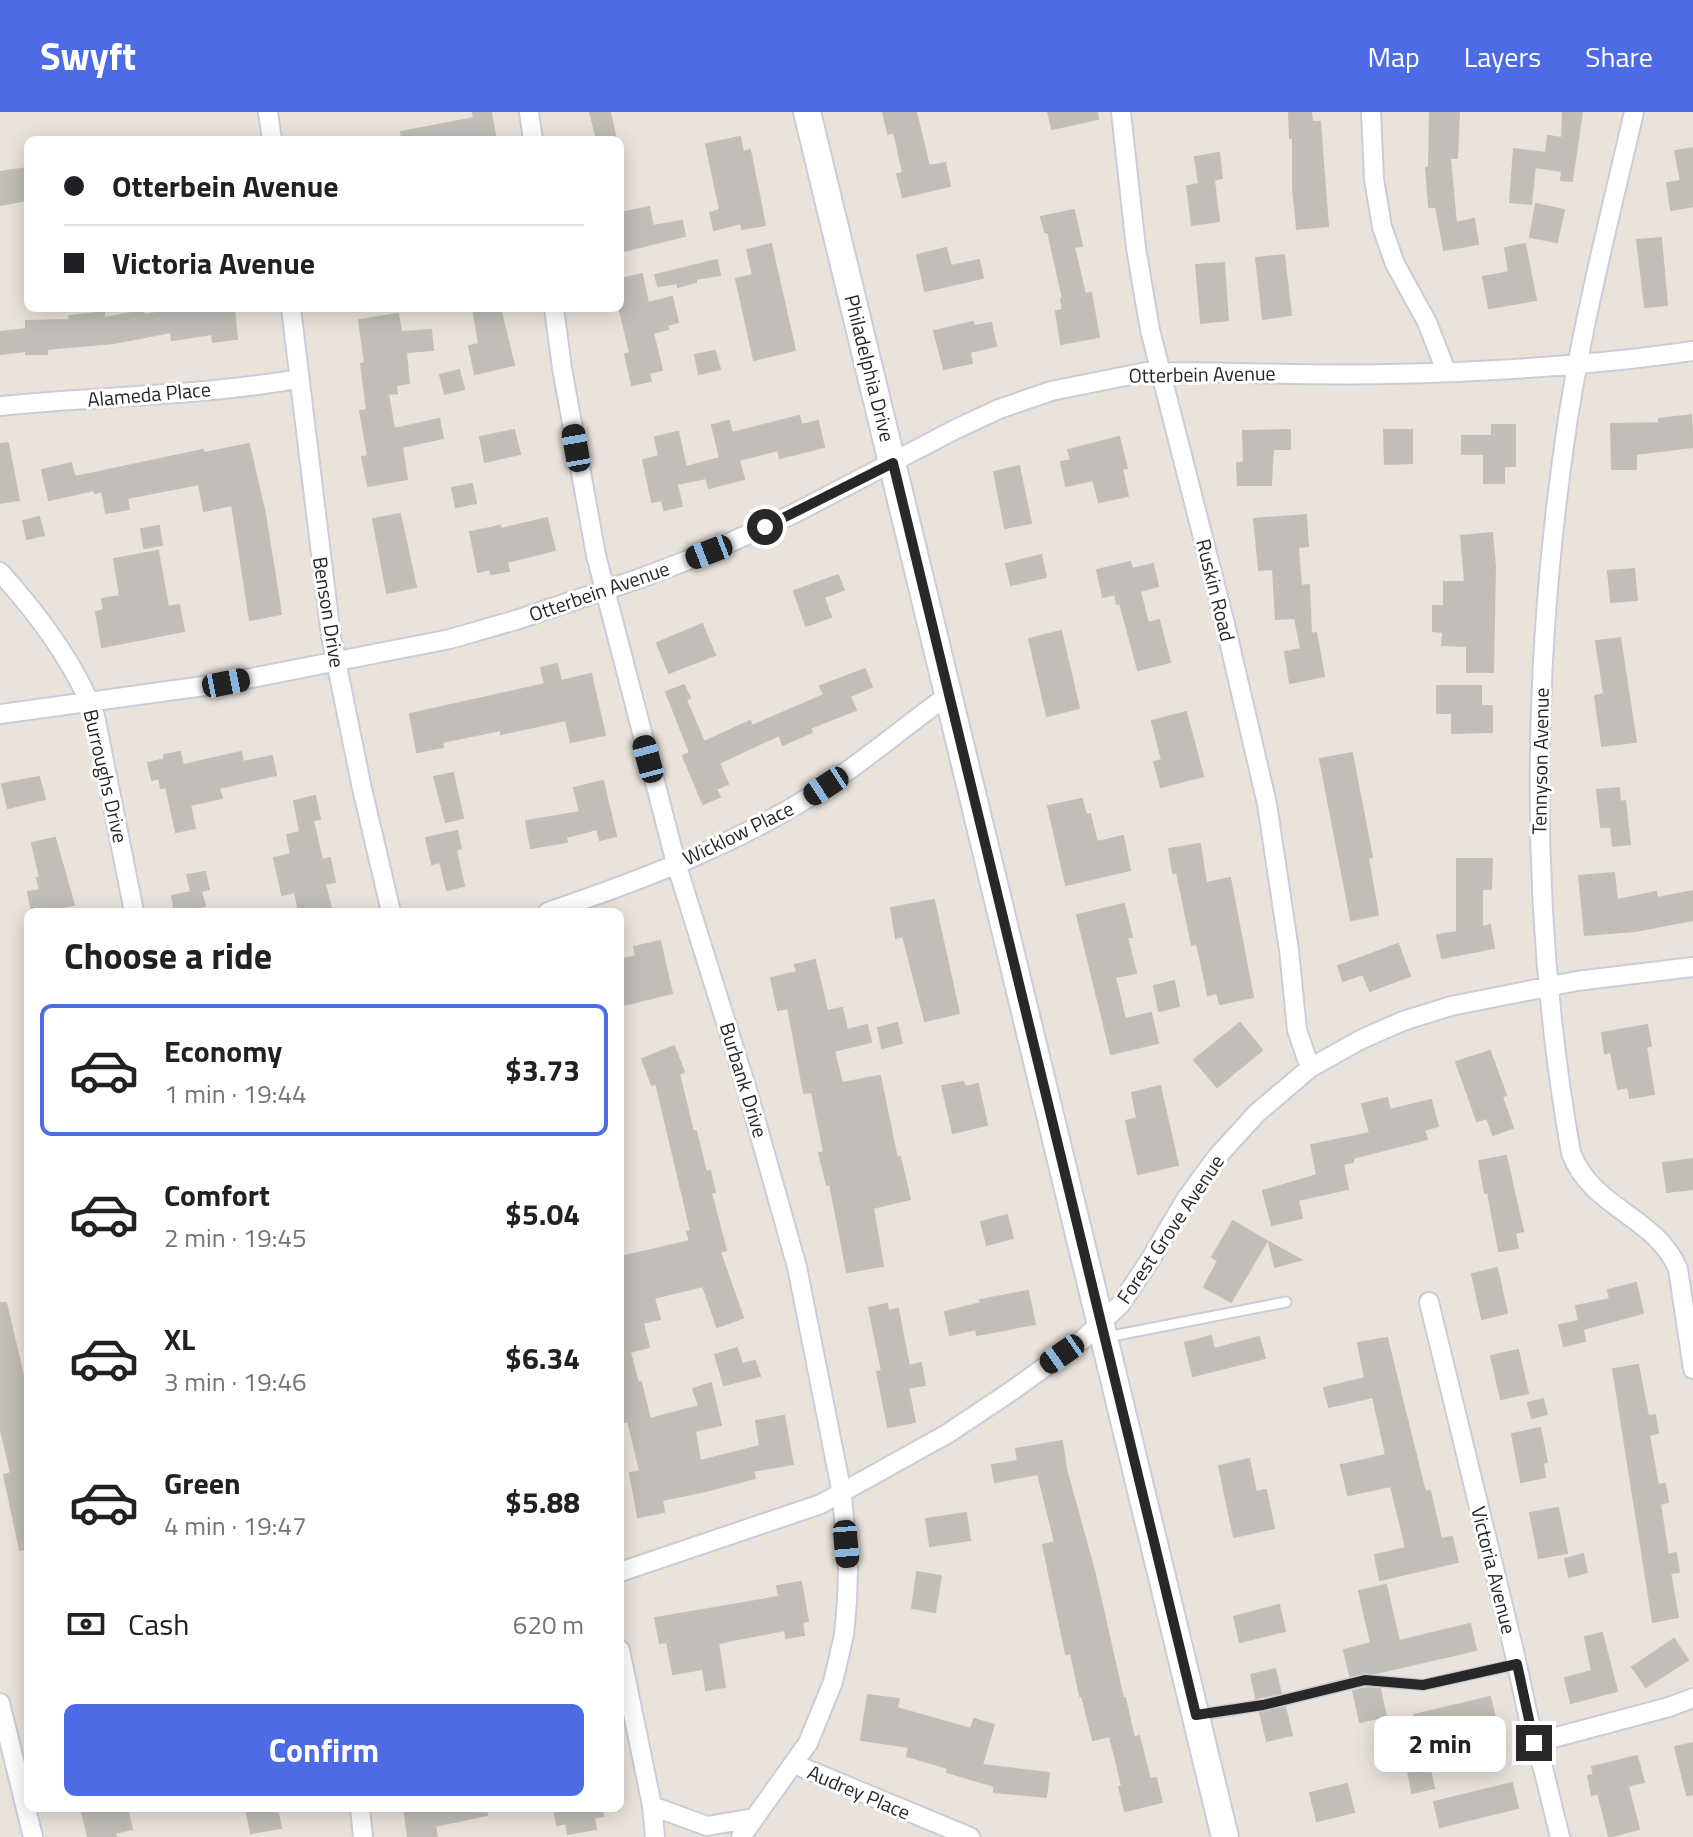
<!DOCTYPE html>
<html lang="en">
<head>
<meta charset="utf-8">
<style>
  body { margin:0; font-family:"Titillium Web",sans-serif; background:#f6f6f6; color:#202124; height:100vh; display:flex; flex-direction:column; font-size:30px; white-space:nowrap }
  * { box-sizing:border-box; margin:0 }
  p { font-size:26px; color:#757577 }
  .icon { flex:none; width:44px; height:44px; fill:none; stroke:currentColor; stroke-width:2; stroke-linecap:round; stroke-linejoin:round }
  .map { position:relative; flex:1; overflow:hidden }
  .sheet { position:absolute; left:24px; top:796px; width:600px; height:904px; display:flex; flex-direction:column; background:#fff; border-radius:12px; box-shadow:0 4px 20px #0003 }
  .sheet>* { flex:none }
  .top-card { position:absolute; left:24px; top:24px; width:600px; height:176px; border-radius:12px; box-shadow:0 4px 20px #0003; display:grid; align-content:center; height:176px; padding:0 40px; background:#fff }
  .end { position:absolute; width:36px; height:36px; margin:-18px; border:10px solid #282828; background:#fff; box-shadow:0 0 0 4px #fff }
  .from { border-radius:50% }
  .bubble { position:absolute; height:56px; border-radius:12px; background:#fff; box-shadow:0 4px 20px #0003; font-size:26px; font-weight:700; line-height:56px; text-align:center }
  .car { position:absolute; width:24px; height:48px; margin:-24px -12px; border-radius:10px; box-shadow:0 0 6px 2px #0007; background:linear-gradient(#222 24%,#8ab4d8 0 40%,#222 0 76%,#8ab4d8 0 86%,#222 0) }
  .top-card b { display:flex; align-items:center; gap:28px; height:76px; font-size:30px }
  .top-card b+b { border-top:2px solid #e0e0e0 }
  .top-card i { width:20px; height:20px; background:#202124 }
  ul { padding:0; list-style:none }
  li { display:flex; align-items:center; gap:24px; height:132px; margin:0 16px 12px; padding:0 24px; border:4px solid transparent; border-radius:12px }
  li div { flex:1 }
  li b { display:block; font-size:30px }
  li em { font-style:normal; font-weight:700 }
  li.current { border-color:#4c6be5 }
  li>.icon { width:72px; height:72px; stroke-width:1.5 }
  h2 { padding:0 40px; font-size:36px; line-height:96px }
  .pay { display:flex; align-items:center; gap:20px; height:88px; padding:0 40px; font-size:30px }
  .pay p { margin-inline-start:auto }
  .cta { display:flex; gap:16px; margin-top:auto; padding:16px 40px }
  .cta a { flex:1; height:92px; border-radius:12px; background:#4c6be5; color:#fff; font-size:32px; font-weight:700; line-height:92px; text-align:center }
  header { display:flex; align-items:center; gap:48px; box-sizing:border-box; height:112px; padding:0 40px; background:#4c6be5; color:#fff }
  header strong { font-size:38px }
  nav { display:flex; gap:44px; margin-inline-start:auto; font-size:28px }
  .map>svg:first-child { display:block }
</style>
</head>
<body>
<header>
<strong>Swyft</strong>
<nav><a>Map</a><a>Layers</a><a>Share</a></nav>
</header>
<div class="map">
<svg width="1693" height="1725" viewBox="0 0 1693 1725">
  <rect width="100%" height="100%" fill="#e9e3db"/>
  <path fill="#c1bdb8" stroke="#c4beb5" stroke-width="2" d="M473,0H491L496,28H402L401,20L474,6Z
    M590,0H610L616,28H597Z
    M883,0H916L929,54L945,51L950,74L903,85L897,62L903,61L894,20L888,22Z
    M1048,0H1097L1098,7L1052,17Z
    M1289,0H1311L1312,10H1320L1328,114L1297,117L1293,76V26H1290Z
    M1430,0H1459L1457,46H1450L1456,111L1474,107L1478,132L1444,138L1436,95H1429L1426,56L1429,55Z
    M1563,0H1582L1572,69L1561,68L1562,59L1535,55L1531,92L1510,90L1514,37L1546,41L1548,24L1562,26Z
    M740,25L743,40L750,38L765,113L742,117L741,111L714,118L710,101L720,98L706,32Z
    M1693,36V94L1671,98L1667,71L1681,69L1675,39Z
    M1219,41L1222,66L1214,68L1219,109L1192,113L1187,74L1199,72L1195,45Z
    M28,56V88L0,93V60Z
    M1536,92L1564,98L1557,130L1530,125Z
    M649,95L653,114L682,109L685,124L620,140V101Z
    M1074,98L1082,134L1074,135L1085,182L1091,181L1099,225L1061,232L1056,199L1063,198L1061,187H1063L1048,120H1045L1041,105Z
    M1661,126L1667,193L1645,195L1637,128Z
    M771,132L795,238L754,248L736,167L753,163L747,138Z
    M1525,132L1536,188L1489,196L1483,165L1509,160L1505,136Z
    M946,136L951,154L979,148L983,166L925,179L917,143Z
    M1284,143L1291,203L1263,207L1256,146Z
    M717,148L720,163L696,167V170L678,175L677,171L658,174L655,163Z
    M1224,151L1228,208L1201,211L1196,153Z
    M642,162L648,191L672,185L678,210L667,213L668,217L653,221L662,258L649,261L651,269L632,273L625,242L630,241L620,199V167Z
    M184,196H234L237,227L213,230L212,222L172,228L171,220L114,231L47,237V242H26V239L0,242V220L26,217V209L70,208L69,204L104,200V206L143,199L144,203Z
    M473,196H500L514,253L475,262L469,234L479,232Z
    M398,202L401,220L431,218L433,238L406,240L409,271L396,273L397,281L388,282L394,317L439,307L443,326L402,335L407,367L368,374L362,345L368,344L360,299L367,298L361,252L365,251L359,208Z
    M973,210L974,214L991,211L996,234L970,240L972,251L944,257L934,219Z
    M715,239L720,257L699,262L695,243Z
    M459,258L464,277L445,282L440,263Z
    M1691,303L1693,335L1636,342V357H1612L1611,312L1659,311V307Z
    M799,304L802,313L818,309L824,335L780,346L778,338L739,348L744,367L709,376L706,366L677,372L682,394L664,398L662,388L652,390L643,348L659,344L655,325L678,320L686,355L720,346L712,313L729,309L732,321Z
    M1492,313H1515V354H1504V371H1484V342H1462V324H1492Z
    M514,318L520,342L485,350L480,325Z
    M1290,318V337H1273L1271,373H1238L1237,351L1244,350L1243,319Z
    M1384,318H1412V351L1385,352Z
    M1119,325L1127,356L1122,357L1128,384L1099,390L1093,368L1066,374L1061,350L1071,348L1068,338Z
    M8,331L19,388L0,391V332Z
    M249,332L265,402L281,502L250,508L232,393L204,399L199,372L127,386L129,397L106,401L102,379L95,381L94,378L49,388L42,358L71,351L75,365L203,338L204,341Z
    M1019,354L1031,411L1005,416L994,360Z
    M472,372L476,391L456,395L452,376Z
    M400,402L416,475L387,481L373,407Z
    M1306,403L1308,434L1298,435L1301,474L1309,473L1311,522L1316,521L1324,564L1290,571L1285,540L1301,537L1295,506L1276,507L1273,457L1259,458L1254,407Z
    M39,405L44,423L27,427L23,409Z
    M547,406L555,438L507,450L509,459L491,462L490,457L478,460L470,420L500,414L501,417Z
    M159,414L162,433L144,436L141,417Z
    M1492,421L1495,454L1493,560H1467V534L1442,533L1443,520L1433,519V494H1444V470H1465L1461,424Z
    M158,439L168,495L179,493L184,519L102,535L96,500L104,498L102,487L120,484L114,447Z
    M1041,443L1046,465L1011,473L1006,452Z
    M1130,450L1132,457L1153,452L1158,474L1140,479L1148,511L1159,508L1170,550L1138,558L1120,491L1117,492L1115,482L1103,485L1097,458Z
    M1634,457L1637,488L1611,490L1608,459Z
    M838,463L844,478L824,485L831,505L806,514L794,479Z
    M702,512L715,543L669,561L657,531Z
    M1061,519L1079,596L1047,604L1029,527Z
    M1620,526L1636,630L1602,634L1595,584L1604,582L1596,529Z
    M557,552L561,569L591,562L605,623L571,630L566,608L501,622V618L442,630L443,635L417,640L410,602L545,572L541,556Z
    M865,557L872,575L850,584L856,598L810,616L812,620L783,633L779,623L719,651L728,672L716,677L720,685L703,692L683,644L690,641L666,580L684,573L690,586L686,588L704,630L750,609L752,614L824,583L820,574Z
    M1437,574H1481V594H1492V620L1452,621V601H1437Z
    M1186,600L1203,664L1161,675L1154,650L1162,648L1152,609Z
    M180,640L183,653L241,640L243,650L272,644L276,663L219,676L222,686L190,693L195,716L176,720L166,675L161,676L159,666L152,668L148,651L165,647L164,643Z
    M1352,641L1372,745L1368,746L1378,803L1351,808L1320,647Z
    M453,661L463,706L446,710L434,665Z
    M39,665L45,687L8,696L2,672Z
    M603,669L616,724L600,728L597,717L566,725L567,730L531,736L526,709L580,700L574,676Z
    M1619,676L1620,690L1625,689L1630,732L1613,734L1611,715H1601L1597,678Z
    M315,684L320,707L313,708L322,748L330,746L335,770L325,772L332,800H299L295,780L282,783L274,746L291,742L287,723L300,720L294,689Z
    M1082,687L1086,703L1090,702L1097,730L1123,724L1130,758L1066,773L1048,694Z
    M457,719L461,736L456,738L464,774L447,778L440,750L432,752L426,726Z
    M55,726L74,793L32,800L28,780L40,778L37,766H40L32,731Z
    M1200,732L1206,771L1230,766L1253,885L1220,892L1217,881L1208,883L1197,832L1192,833L1177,761H1173L1169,737Z
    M1457,747H1492L1491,777H1482V815L1490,813L1494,836L1442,846L1437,823L1457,820Z
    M205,760L209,777L201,779L205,794L199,795L200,800H175L172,784L191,780L187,763Z
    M1614,761L1617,788L1656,780L1657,786L1693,779V808L1635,819L1585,823L1579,764Z
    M934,788L959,901L925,909L903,824L896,826L891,796Z
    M1124,792L1132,825H1127L1136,861L1115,865L1125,907L1151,901L1158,931L1111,942L1077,803Z
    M660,829L672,881L620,894V848L636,844L634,835Z
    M1398,832L1410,864L1370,879L1363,862L1343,869L1338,854Z
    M815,848L827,899L842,896L847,918L867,913L871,930L834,939L842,971L880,964L897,1046L900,1045L910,1087L873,1096L883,1154L847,1160L830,1072L827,1073L819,1041L824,1040L812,980L804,981L788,896L778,898L771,866L797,860L795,853Z
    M1174,869L1179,894L1159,899L1154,874Z
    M897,911L902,931L882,936L878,916Z
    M1240,911L1262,938L1217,975L1194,948Z
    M1647,913L1651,934L1646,935L1654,982L1630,986L1628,975L1618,977L1611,940L1605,941L1602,921Z
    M674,934L684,960L679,962L693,1019H696L706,1060L710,1059L715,1080L711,1081L726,1138L720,1140L743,1206L717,1215L703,1174L654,1186L660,1207L643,1211L649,1235L630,1240L638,1271L641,1270L650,1307L699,1294L693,1277L711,1271L721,1313L695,1319L700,1349L760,1334L756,1309L784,1304L793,1352L753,1359L755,1366L706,1379L662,1388L664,1400L638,1405L630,1361L640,1359L628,1309L625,1310L620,1291V1145L690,1129L687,1120L691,1119L656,971L652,973L642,947Z
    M1490,939L1506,983L1502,985L1513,1016L1493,1023L1487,1006L1477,1009L1456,950Z
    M963,970L965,975L978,972L987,1013L953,1021L942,974Z
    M1160,974L1178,1053L1138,1062L1126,1009L1137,1006L1132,981Z
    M1387,986L1390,998L1431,988L1438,1014L1424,1018L1427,1027L1353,1046V1050L1343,1052L1348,1077L1298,1088L1302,1106L1272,1113L1263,1079L1317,1063L1311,1033L1370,1021L1362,992Z
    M1506,1044L1523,1119L1515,1121L1518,1136L1499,1139L1488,1081H1485L1479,1049Z
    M1693,1047V1077L1667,1080L1663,1051Z
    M1007,1103L1013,1126L987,1133L981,1110Z
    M1233,1109L1267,1129L1231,1190L1204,1175L1218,1149L1212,1145Z
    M1269,1130L1301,1148L1275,1155Z
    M1497,1156L1507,1201L1482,1207L1472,1162Z
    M1636,1171L1643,1201L1583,1217L1585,1229L1564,1234L1559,1213L1579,1209L1576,1194L1610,1187L1608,1178Z
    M1028,1179L1035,1212L977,1223L976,1217L950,1223L945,1200L981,1191L980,1188Z
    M0,1191H6L28,1284V1437L20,1438L4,1363L11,1361L0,1314Z
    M887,1192L888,1199L898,1197L909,1254L921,1251L925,1273L908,1276L915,1310L888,1315L877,1260L882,1259L869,1196Z
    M1211,1224L1214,1237L1259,1225L1265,1246L1193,1264L1185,1231Z
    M1387,1226L1425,1380L1430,1379L1441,1427L1452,1425L1458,1450L1380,1468L1375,1443L1406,1436L1391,1374L1348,1383L1341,1353L1386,1343L1373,1285L1329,1295L1324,1276L1365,1266L1358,1231Z
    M737,1236L742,1252L755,1249L760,1264L724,1273L715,1243Z
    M1518,1238L1528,1281L1501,1287L1491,1244Z
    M1638,1253L1648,1304L1655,1303L1658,1321L1649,1323L1658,1373L1665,1372L1668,1390L1660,1392L1668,1443L1676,1441L1679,1460L1670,1461L1678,1505L1653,1510L1613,1257Z
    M1543,1287L1547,1302L1532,1306L1528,1291Z
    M1540,1316L1547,1350L1543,1351L1545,1365L1521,1370L1512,1322Z
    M1062,1329L1066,1357L1095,1462L1123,1586H1125L1134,1626L1139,1624L1150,1667L1156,1666L1162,1690L1125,1699L1119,1675L1122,1674L1110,1624L1093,1628L1082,1584H1080L1071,1541L1066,1542L1043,1433L1055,1430L1038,1362L995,1370L992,1353L1018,1349L1016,1337Z
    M1249,1347L1256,1380L1266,1378L1274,1416L1234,1425L1219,1354Z
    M1558,1396L1567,1441L1539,1446L1530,1401Z
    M966,1401L970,1428L930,1434L926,1407Z
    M1583,1442L1587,1460L1569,1465L1565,1447Z
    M917,1460L941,1464L935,1500L912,1496Z
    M801,1470L808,1509L802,1510L804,1523L786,1526L785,1518L718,1531L725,1575L706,1578L703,1557L673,1562L667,1530L660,1531L655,1506L779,1485L777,1474Z
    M1386,1473L1399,1529L1470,1512L1476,1538L1376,1561L1350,1564L1344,1538L1371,1531L1359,1479Z
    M1279,1493L1285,1519L1240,1530L1234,1505Z
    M1602,1521L1617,1579L1571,1591L1565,1566L1592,1559L1585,1525Z
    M1674,1527L1688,1548L1646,1575L1632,1555Z
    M1275,1557L1281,1581L1256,1586L1251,1563Z
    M1366,1576L1380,1577L1386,1604L1360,1610L1353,1579Z
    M868,1583L899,1587L897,1596L971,1617L974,1607L994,1613L982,1653L1049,1661L1046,1685L994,1680V1674L947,1660L948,1656L907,1644L909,1635L861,1628Z
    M1490,1585L1496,1610L1420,1628L1414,1603Z
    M1285,1595L1292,1623L1267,1629L1260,1601Z
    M1693,1631V1682L1687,1683L1675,1635Z
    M1425,1633L1434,1676L1412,1681L1404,1637Z
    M1637,1644L1644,1670L1628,1674L1639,1717L1609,1725L1598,1681L1592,1683L1588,1664L1594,1663L1592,1655Z
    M1512,1671L1518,1696L1440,1715L1434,1690Z
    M1347,1672L1354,1700L1317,1709L1310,1681Z
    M81,1696H127L132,1717L115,1721L116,1725H88Z
    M246,1696H277L281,1716L251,1721Z
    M404,1696H486L487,1703L435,1714L437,1725H408Z
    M554,1696H602L603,1704L594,1706L596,1717L568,1722L566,1711L557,1713Z"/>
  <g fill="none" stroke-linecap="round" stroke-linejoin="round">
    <defs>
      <path id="lane" d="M1107,1225L1286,1190
        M1198,1603L1263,1593L1365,1568L1423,1573L1517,1552"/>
      <path id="street" d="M268,0L272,28
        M529,0L533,28
        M1121,0L1136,136L1150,218L1225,512L1267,692L1289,838L1297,918L1310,956
        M1371,0L1374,67L1382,115L1395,152L1427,210L1446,259
        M1634,0C1610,104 1583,208 1567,313C1531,557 1528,798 1571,1041C1593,1098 1655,1103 1678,1157L1693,1257
        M291,196L331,524L361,672L391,800
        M554,196L562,256L596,443L676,751L748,981L797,1155L842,1382L848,1457L847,1489L844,1523L833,1570L808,1631L741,1725
        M0,294C99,284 200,284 298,267
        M0,460C36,500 76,553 95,604L134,800
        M0,602L226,571L450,527L516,508L641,466L709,440L793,402L956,317L999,297L1051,279L1146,260C1225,259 1305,264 1384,262C1486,260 1591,254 1693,239
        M548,800C638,769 730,735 811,684C860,653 903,615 950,582
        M1429,1190L1514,1539L1534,1631L1543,1656L1560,1725
        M620,1460L821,1392L947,1322L1013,1278L1082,1228L1120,1193L1150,1148L1186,1087L1216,1046L1257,1001L1310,956L1362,927L1403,909L1451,894L1577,869L1693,855
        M620,1538L652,1694L655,1725
        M0,1591L33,1725
        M1534,1631L1669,1595L1693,1586
        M794,1652L970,1725
        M652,1694L707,1714L754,1706
        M360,1696L363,1725"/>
      <path id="secondary" d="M807,0L1225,1725"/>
    </defs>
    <use href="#lane" stroke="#cacdd8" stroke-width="13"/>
    <use href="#street" stroke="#cacdd8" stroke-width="22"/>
    <use href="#secondary" stroke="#cacdd8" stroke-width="30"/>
    <use href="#lane" stroke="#fff" stroke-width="9"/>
    <use href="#street" stroke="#fff" stroke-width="18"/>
    <use href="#secondary" stroke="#fff" stroke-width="26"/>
  </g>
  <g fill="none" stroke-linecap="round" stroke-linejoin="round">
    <path stroke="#282828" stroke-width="10" d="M765,415L893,351L1196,1603L1263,1593L1365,1568L1423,1573L1517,1552L1534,1631"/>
  </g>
  <g text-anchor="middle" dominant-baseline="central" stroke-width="6" stroke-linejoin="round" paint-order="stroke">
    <g font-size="20" fill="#282828" stroke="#fff">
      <text transform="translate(870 256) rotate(76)">Philadelphia Drive</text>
      <text transform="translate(1202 262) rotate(-1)">Otterbein Avenue</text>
      <text transform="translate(149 282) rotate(-5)">Alameda Place</text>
      <text transform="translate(1216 478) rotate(76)">Ruskin Road</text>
      <text transform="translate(599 479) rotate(-19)">Otterbein Avenue</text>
      <text transform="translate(329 500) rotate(81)">Benson Drive</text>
      <text transform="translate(1540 649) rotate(-89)">Tennyson Avenue</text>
      <text transform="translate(106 664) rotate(77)">Burroughs Drive</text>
      <text transform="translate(738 721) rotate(-26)">Wicklow Place</text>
      <text transform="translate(744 968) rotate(73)">Burbank Drive</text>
      <text transform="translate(1170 1117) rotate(-56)">Forest Grove Avenue</text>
      <text transform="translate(1494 1458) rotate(76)">Victoria Avenue</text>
      <text transform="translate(859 1680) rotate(23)">Audrey Place</text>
    </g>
  </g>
</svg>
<i class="end from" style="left:765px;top:415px"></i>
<i class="end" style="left:1534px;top:1631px"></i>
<div class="bubble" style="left:1374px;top:1604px;width:132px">2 min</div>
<i class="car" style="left:576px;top:336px;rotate:350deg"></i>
<i class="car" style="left:709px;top:440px;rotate:249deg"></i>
<i class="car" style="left:226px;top:571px;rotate:79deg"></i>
<i class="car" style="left:648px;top:647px;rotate:345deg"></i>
<i class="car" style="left:826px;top:674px;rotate:237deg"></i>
<i class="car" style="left:1062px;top:1242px;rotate:235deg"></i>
<i class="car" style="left:846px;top:1432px;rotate:175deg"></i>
<div class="top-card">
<b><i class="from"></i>Otterbein Avenue</b>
<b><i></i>Victoria Avenue</b>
</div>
<section class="sheet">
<h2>Choose a ride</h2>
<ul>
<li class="current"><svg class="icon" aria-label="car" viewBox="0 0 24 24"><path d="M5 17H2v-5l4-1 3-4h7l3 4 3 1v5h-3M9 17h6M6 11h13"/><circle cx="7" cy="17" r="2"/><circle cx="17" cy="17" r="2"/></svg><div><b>Economy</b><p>1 min · 19:44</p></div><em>$3.73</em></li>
<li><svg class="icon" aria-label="car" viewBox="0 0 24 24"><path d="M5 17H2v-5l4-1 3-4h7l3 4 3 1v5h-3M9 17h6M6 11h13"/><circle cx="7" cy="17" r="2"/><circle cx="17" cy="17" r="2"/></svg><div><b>Comfort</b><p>2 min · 19:45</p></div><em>$5.04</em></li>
<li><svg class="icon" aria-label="car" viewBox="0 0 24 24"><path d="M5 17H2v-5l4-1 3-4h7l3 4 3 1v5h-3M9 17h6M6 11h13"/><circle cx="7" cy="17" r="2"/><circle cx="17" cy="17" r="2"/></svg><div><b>XL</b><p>3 min · 19:46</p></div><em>$6.34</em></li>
<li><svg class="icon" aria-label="car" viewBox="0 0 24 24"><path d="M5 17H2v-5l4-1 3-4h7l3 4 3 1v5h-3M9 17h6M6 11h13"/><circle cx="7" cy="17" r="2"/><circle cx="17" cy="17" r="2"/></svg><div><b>Green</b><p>4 min · 19:47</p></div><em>$5.88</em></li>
</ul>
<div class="pay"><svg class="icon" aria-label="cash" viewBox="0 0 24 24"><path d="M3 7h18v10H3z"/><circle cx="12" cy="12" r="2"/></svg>Cash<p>620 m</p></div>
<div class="cta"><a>Confirm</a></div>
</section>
</div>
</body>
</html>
